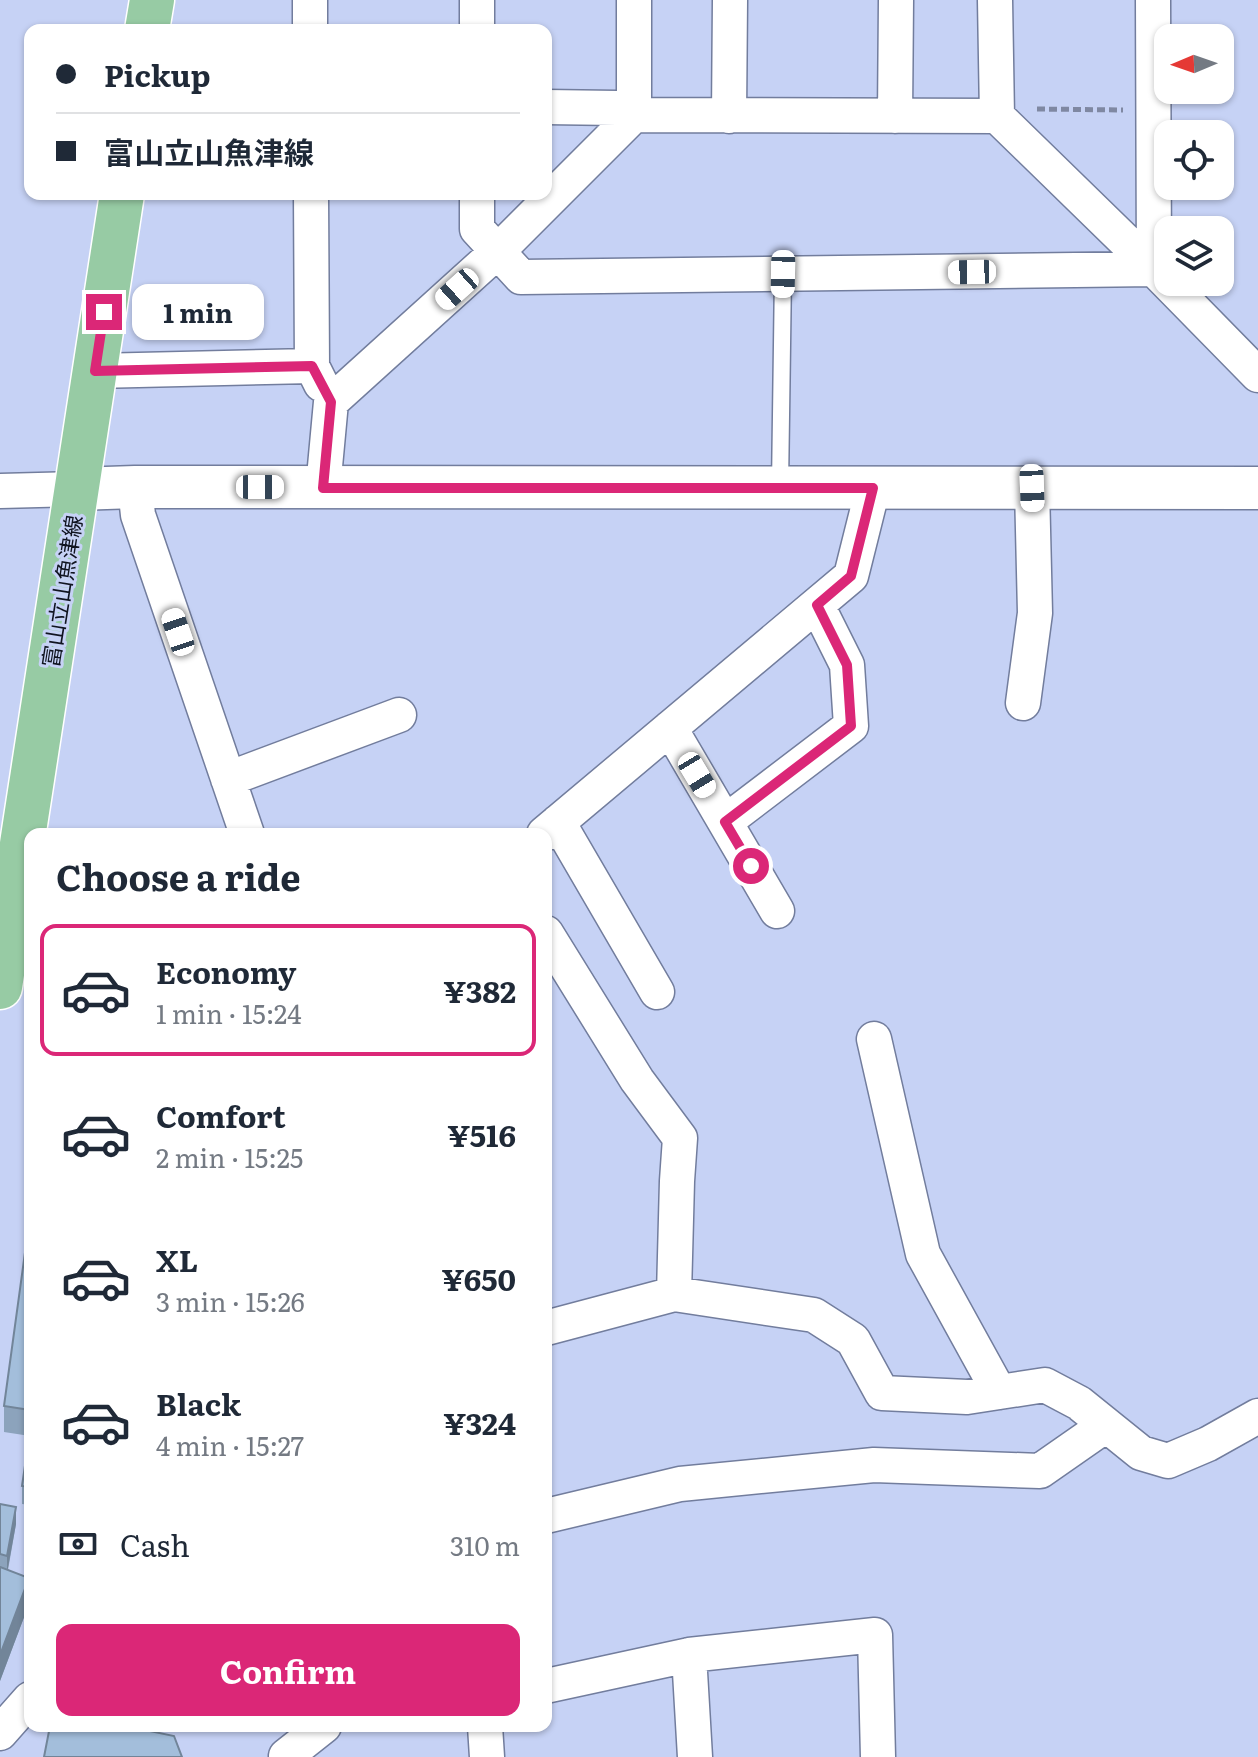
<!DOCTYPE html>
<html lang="en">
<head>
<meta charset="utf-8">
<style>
  body { margin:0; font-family:Literata,"Noto Sans JP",serif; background:#f6f6f7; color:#1f2937; height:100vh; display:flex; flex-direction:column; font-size:30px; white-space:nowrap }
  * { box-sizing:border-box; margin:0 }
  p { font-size:26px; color:#747a83 }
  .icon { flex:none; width:44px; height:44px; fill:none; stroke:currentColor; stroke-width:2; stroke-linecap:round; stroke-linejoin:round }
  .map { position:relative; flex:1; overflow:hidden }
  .sheet { position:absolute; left:24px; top:828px; width:528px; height:904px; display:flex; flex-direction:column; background:#fff; border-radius:16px; box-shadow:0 2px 6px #0004 }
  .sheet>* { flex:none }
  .banner { position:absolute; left:24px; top:24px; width:528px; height:176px; border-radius:16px; box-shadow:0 2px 6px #0004; display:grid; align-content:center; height:176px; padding:0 32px; background:#fff }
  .needle { width:52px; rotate:268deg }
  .fabs { position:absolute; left:1154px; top:24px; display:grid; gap:16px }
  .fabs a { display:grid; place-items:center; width:80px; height:80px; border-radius:16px; background:#fff; box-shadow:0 2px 6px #0004; font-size:40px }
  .end { position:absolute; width:36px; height:36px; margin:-18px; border:10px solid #db2777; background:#fff; box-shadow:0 0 0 4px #fff }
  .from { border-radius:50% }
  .bubble { position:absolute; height:56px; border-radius:16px; background:#fff; box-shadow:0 2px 6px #0004; font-size:26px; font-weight:700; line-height:56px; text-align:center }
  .car { position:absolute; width:24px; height:48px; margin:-24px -12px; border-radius:10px; box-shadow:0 0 6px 2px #0007; background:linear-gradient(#fff 24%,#345 0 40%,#fff 0 76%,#345 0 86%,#fff 0) }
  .banner b { display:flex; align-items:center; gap:28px; height:76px; font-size:30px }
  .banner b+b { border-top:2px solid #e0e1e3 }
  .banner i { width:20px; height:20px; background:#1f2937 }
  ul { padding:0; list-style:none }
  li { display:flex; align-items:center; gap:24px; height:132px; margin:0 16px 12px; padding:0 16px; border:4px solid transparent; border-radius:16px }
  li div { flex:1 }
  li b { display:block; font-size:30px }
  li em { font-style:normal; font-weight:700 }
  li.active { border-color:#db2777 }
  li>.icon { width:72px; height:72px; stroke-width:1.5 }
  h2 { padding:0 32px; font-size:36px; line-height:96px }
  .pay { display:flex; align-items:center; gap:20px; height:88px; padding:0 32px; font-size:30px }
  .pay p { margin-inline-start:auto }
  .primary-button { display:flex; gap:16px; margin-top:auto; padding:16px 32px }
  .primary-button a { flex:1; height:92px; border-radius:16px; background:#db2777; color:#fff; font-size:32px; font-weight:700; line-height:92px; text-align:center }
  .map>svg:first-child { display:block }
</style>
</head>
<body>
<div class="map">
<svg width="1258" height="1757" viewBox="0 0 1258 1757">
  <rect width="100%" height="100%" fill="#c6d2f5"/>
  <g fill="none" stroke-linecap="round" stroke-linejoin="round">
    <defs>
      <path id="service" d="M780,486L783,274"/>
      <path id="minor" d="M310,0V30
        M477,0V30
        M1153,0L1154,269
        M546,107L617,108L634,115L997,116L995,0
        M729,116L730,0
        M895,116L896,0
        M997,116L1154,269L1258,375
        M311,194L312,366L321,384
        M477,194V229L521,277L1154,269
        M95,371L312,366
        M135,487L138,515L247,834
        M323,488L331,402L498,251L634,115V0
        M0,491L77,489
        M1023,703L1035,613L1032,488
        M670,728L777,911
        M228,779L399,715
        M558,822L657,992
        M725,822L851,726L847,665L817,605
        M544,834L851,576L873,488
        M546,933L637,1080L680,1138L677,1181L674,1294
        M874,1039L923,1254L999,1392
        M546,1328L674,1294L814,1315L853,1340L882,1393L967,1397L1045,1385L1079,1403L1141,1453L1168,1461L1208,1444L1258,1416
        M546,1516L680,1484L874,1465L1040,1471L1106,1425
        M689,1655L695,1757
        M546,1686L689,1655L875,1635L878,1757
        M485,1726L487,1757
        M0,1733L30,1699
        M286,1756L324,1726"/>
      <path id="tertiary" d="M77,489L135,487L1258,488"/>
      <path id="primary" d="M147,30L152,0
        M0,987L122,194"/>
    </defs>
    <use href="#service" stroke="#727d9d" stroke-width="19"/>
    <use href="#minor" stroke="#727d9d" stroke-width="37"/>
    <use href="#tertiary" stroke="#727d9d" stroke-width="45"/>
    <use href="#primary" stroke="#fff" stroke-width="47"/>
    <path stroke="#7f88a2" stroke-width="5" stroke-dasharray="8 4" stroke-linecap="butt" d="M1037,109L1123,110"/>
    <use href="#service" stroke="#fff" stroke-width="16"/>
    <use href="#minor" stroke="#fff" stroke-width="34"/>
    <use href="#tertiary" stroke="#fff" stroke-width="42"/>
    <use href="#primary" stroke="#97cba4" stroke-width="44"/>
  </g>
  <path fill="#8ca3bc" d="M30,1216V1505L22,1504V1486L30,1436L4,1432V1406Z
    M0,1504L16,1524L8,1570L29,1604L0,1681Z"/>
  <path fill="#728599" d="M16,1507V1524L7,1573V1556Z
    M29,1578V1604L0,1681V1655Z"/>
  <path fill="#a3bedb" stroke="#728599" stroke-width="2" d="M30,1216V1410L4,1406Z
    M30,1432V1487L22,1486Z
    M0,1504L16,1507L7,1556L0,1554Z
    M0,1567L29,1578L0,1655Z
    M50,1726H126L174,1736L182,1757H44Z"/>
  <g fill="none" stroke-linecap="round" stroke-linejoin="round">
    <path stroke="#db2777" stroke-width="10" d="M104,312L95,371L312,366L331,402L323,488H873L851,576L817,605L847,665L851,726L725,822L751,866"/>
  </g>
  <g text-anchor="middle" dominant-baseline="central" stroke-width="6" stroke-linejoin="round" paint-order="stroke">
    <g font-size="22" fill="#101420" stroke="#c6d2f5">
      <text transform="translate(61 591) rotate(-81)">富山立山魚津線</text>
    </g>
  </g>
</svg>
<div class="fabs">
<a><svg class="needle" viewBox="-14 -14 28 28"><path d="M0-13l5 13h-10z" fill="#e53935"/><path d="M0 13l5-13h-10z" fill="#747a83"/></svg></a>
<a><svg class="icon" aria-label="locate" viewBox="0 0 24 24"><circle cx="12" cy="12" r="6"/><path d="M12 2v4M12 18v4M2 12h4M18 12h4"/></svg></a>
<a><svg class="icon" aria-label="layers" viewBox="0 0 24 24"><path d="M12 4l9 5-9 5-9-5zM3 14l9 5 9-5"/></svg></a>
</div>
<i class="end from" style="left:751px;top:866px"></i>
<i class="end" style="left:104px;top:312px"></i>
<div class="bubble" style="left:132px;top:284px;width:132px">1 min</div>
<i class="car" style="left:972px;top:272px;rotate:269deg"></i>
<i class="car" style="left:783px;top:274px;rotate:181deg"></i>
<i class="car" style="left:457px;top:289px;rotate:228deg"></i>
<i class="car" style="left:260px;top:487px;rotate:90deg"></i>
<i class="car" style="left:1032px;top:488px;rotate:178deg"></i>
<i class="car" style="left:178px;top:632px;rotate:341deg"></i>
<i class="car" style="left:697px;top:775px;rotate:149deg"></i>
<div class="banner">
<b><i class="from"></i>Pickup</b>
<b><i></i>富山立山魚津線</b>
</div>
<section class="sheet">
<h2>Choose a ride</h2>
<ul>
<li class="active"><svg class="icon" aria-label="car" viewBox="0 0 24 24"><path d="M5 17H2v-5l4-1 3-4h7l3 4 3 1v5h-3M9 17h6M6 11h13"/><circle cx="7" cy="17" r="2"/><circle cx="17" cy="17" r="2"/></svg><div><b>Economy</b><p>1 min · 15:24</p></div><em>¥382</em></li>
<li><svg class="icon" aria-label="car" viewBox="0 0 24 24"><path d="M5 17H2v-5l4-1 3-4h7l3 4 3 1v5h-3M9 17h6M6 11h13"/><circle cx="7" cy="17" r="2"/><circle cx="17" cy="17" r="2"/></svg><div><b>Comfort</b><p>2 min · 15:25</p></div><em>¥516</em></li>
<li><svg class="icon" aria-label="car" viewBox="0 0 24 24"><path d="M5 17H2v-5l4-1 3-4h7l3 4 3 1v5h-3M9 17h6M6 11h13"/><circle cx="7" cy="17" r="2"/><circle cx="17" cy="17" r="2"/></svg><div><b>XL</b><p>3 min · 15:26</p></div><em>¥650</em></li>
<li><svg class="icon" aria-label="car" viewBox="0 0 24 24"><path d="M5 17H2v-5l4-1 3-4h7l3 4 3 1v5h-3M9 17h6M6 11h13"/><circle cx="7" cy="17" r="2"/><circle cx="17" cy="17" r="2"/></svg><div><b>Black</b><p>4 min · 15:27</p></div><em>¥324</em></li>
</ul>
<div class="pay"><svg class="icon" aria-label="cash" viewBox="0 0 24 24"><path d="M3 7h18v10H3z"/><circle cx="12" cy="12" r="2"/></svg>Cash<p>310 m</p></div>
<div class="primary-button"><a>Confirm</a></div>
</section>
</div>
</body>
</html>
